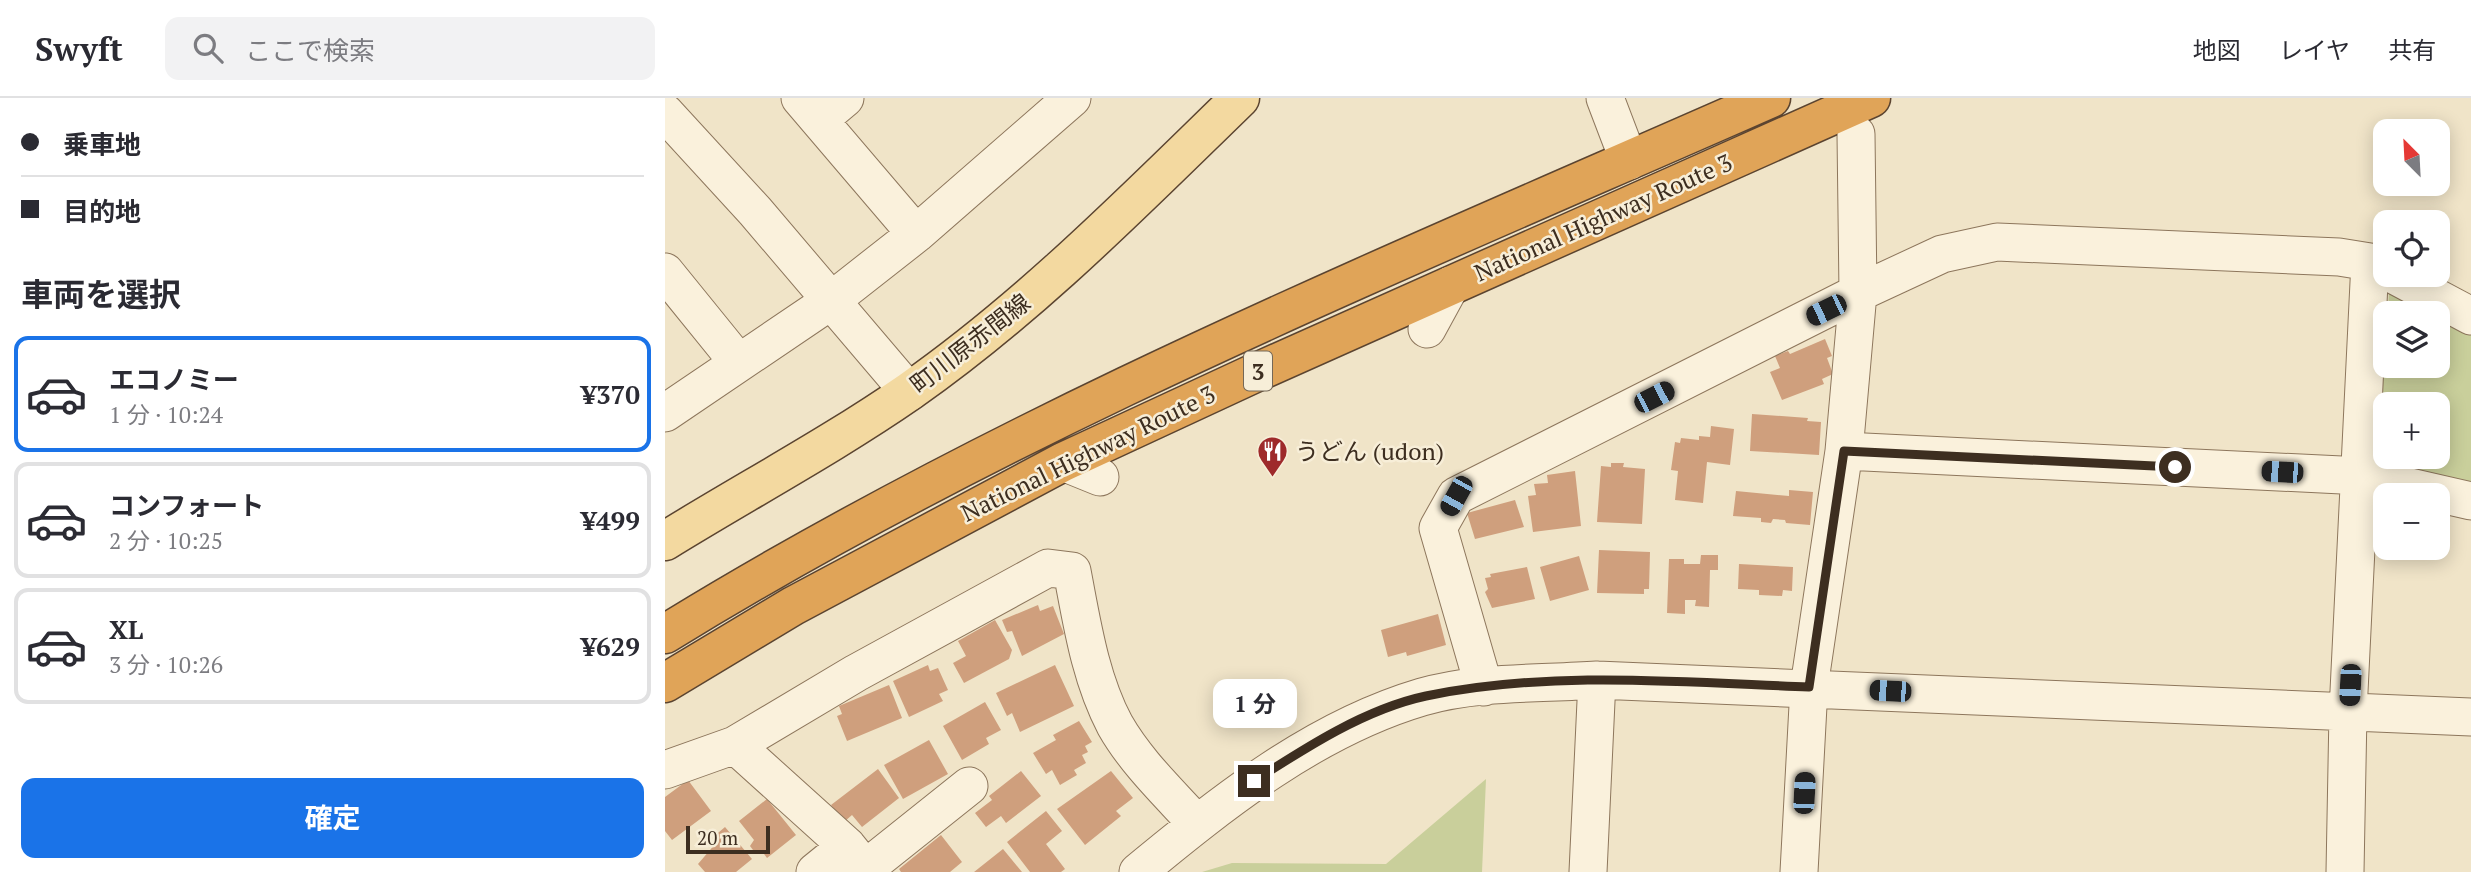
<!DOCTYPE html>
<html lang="ja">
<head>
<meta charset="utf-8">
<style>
  body { margin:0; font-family:"PT Serif","Noto Sans JP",serif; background:#f2f2f3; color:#2b2b33; height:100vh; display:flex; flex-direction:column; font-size:26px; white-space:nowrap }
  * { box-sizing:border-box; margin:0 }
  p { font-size:23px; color:#7c7c81 }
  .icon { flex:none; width:38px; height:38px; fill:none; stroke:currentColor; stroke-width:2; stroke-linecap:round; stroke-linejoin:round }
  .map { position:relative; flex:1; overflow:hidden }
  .details { display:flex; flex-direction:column; background:#fff; width:665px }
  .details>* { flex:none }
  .guide { display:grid; align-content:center; height:154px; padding:0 21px; background:#fff }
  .needle { width:46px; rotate:336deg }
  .buttons { position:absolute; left:1708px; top:21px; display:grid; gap:14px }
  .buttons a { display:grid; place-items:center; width:77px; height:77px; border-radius:14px; background:#fff; box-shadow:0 4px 18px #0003; font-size:35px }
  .scale { position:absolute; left:21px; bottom:18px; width:84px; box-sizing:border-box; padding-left:7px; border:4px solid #3d2e20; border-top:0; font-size:19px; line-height:24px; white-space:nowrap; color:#3d2e20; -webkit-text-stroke:5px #f7eed8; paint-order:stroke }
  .end { position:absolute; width:32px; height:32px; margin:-16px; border:9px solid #3d2e20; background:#fff; box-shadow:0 0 0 4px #fff }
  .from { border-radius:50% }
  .bubble { position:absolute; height:49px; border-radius:14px; background:#fff; box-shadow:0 4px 18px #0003; font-size:23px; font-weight:700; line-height:49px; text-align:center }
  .car { position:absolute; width:21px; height:42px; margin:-21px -10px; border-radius:9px; box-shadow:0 0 5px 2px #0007; background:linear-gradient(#222 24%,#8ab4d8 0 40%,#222 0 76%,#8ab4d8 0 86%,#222 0) }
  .guide b { display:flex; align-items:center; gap:24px; height:66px; font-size:26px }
  .guide b+b { border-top:2px solid #e1e1e2 }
  .guide i { width:18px; height:18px; background:#2b2b33 }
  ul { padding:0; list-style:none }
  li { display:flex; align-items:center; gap:21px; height:116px; margin:0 14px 10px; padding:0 7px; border:4px solid #e1e1e2; border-radius:14px }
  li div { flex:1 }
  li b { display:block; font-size:26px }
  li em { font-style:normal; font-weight:700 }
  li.selected { border-color:#1a73e8 }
  li>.icon { width:63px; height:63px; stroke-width:1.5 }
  h2 { padding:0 21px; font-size:32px; line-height:84px }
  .button { display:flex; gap:14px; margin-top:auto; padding:14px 21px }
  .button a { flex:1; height:80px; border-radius:14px; background:#1a73e8; color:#fff; font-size:28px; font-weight:700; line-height:80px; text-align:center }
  header { display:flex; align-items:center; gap:42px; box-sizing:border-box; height:98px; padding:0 35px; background:#fff; border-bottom:2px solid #e1e1e2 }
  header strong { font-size:33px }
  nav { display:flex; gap:38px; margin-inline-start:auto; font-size:24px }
  .search { width:490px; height:63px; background:#f2f2f3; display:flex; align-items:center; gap:18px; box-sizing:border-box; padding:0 24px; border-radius:14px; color:#7c7c81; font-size:26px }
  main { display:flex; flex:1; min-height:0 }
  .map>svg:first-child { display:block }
</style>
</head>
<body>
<header>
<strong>Swyft</strong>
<div class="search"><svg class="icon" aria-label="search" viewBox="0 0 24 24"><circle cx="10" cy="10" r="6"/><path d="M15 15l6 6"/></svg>ここで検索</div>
<nav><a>地図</a><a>レイヤ</a><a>共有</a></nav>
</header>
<main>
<section class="details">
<div class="guide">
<b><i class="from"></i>乗車地</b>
<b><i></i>目的地</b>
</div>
<h2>車両を選択</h2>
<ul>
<li class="selected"><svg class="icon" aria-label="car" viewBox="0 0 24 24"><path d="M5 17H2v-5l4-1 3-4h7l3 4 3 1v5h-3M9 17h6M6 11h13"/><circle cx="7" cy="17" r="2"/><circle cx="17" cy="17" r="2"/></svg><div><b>エコノミー</b><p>1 分 · 10:24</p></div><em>¥370</em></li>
<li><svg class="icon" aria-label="car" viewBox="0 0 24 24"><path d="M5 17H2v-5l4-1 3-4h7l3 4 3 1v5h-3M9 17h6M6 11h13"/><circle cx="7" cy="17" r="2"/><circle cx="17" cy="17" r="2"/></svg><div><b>コンフォート</b><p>2 分 · 10:25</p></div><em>¥499</em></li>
<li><svg class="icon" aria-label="car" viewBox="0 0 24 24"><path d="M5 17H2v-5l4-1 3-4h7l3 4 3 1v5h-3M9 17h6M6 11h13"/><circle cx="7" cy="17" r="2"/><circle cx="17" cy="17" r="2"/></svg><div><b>XL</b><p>3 分 · 10:26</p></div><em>¥629</em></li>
</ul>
<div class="button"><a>確定</a></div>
</section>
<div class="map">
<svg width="1806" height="774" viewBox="0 0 1806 774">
  <rect width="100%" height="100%" fill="#f0e4c8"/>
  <path fill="#c9cf9b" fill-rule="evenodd" d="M1734,188L1806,232V386L1720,365L1714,353L1720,251V268H1773V215H1723L1724,192ZM1720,306H1773V359H1720Z
    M821,681L817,774H537L567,765L721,766Z"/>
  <path fill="#cf9f7d" d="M1160,241L1167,258L1162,260L1168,276L1157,281L1159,286L1117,302L1105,274L1115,270L1110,258L1123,253L1125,256Z
    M1087,316L1143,320L1142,323L1156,324L1154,357L1085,353Z
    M1046,328L1069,331L1065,367L1042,364L1038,405L1010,402L1013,373L1006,372L1010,344L1015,345L1016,340L1034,342V338L1045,339Z
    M946,365H959L958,369L980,371L977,426L932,424L936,368L946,369Z
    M910,373L916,428L868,434L863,398L871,397L869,386L883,385L882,377Z
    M1124,392L1148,394L1145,427L1121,425L1120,422L1108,421L1106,425L1096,424V420L1068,418L1071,393L1124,398Z
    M850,402L859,429L810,441L802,415Z
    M934,452L985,454L984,491H979V496L932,495Z
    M1036,457H1053V472H1045L1044,509L1030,508L1031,502H1020V516L1002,515L1004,461H1019V466H1035Z
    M914,458L924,492L885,503L875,469Z
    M1074,466L1128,469L1127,493L1118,492L1117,498L1094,497V492L1073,491Z
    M862,469L870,501L827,510L820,494L823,491L820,480L826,479L825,476Z
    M373,507L375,513L388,508L399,536L357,558L347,533L342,534L337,522Z
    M773,516L781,547L742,558L741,554L723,559L716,532Z
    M330,522L347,552L344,561L299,585L288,565L301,558L293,543Z
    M263,567L265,573L273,570L283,592L274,596L278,603L244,619L228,583Z
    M390,567L409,608L355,634L347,615L342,618L331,595Z
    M224,587L237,620L182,643L172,618L177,616L174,608Z
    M320,604L336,632L321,640L324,646L297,662L278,628Z
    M414,623L427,644L420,648L423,654L417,657L421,665L409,672L412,677L395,687L387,672L381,676L368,655L391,642L388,637Z
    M264,642L283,676L238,701L219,667Z
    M213,671L234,700L197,729L187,717L179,724L166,707Z
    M356,673L376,698L341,725L336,718L321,729L310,715L327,702L324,698Z
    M446,673L468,700L451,713L456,718L420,747L392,711Z
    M23,682L46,713L7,742L0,733V699Z
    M102,701L131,737L102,760L96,752L91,756L85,748L89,742L74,723Z
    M381,713L397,733L381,746L400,771L396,774H365L342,744Z
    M60,729L87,761L71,774H40L33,766L51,745L47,740Z
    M276,737L297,764L285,774H236L234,771Z
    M338,751L357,774H309Z"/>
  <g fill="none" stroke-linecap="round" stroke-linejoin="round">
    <defs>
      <path id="minor" d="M135,0L251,136L407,0
        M940,0L964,63
        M0,15L90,113L244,294
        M155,21L180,0
        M0,174L73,264
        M1729,177L1806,218
        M762,231L786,187
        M0,315L167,202L251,136
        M1179,353L1697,378L1806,403
        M398,364L435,379
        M819,589L773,430L791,398L1193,195L1277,156L1332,144L1674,159L1705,164L1720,172
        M70,647L182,748L203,774
        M0,672L70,647L191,575L383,470L407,473C417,525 425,580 450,627C471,664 503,694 532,726
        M200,771L304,688
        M150,774L182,748
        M473,774C558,704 649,631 757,599C812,583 875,586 932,582L1806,619
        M923,774L932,582
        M1134,774L1144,589L1179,353L1193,195L1191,36
        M1680,774L1683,614L1705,164"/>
      <path id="major" d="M0,443C81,393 167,347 245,293C366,208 469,103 575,0"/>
      <path id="highway" d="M0,536C349,321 732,165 1106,0
        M0,585L128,508L398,364L592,274L1206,0"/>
    </defs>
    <use href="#minor" stroke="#8d765c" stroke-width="39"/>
    <use href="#major" stroke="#5b4430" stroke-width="41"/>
    <use href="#highway" stroke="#5b4430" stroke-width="41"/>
    <use href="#minor" stroke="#faf1dc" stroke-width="37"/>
    <use href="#major" stroke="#f3d9a0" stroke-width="38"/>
    <use href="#highway" stroke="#e0a458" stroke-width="38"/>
  </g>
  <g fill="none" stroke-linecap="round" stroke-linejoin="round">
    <path stroke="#3d2e20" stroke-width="9" d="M589,683C640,650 700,611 761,598C886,572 1018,584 1144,589L1179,353L1510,369"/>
  </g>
  <defs>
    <symbol id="restaurant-pin" viewBox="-11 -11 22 30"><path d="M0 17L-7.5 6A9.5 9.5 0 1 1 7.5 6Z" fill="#9e2a2b" stroke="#f7eed8"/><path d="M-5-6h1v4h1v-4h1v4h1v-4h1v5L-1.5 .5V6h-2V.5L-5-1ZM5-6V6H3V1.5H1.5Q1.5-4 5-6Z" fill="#fff"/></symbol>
  </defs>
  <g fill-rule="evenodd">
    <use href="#restaurant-pin" x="590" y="336" width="35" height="47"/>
  </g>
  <g text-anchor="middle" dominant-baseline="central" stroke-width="5" stroke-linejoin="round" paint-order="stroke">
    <rect fill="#f7eed8" stroke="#756857" stroke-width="2" x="579" y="253.5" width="28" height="39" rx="5"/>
    <g font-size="23" font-weight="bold" fill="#3d2e20">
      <text x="593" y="273">3</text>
    </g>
    <g font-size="24" fill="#3d2e20" stroke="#f7eed8">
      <text transform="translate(938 119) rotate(-24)">National Highway Route 3</text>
      <text transform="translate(305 245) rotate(-38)">町川原赤間線</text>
      <text transform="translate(423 355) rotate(-26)">National Highway Route 3</text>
    </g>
    <g font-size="24" fill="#3d2e20" stroke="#f7eed8" text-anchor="start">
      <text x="630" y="353">うどん (udon)</text>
    </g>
  </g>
</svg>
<div class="buttons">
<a><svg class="needle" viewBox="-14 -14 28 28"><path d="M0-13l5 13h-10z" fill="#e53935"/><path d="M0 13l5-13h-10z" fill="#7c7c81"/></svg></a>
<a><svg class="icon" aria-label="locate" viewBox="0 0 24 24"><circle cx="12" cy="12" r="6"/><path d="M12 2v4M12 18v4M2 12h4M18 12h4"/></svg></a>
<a><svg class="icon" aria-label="layers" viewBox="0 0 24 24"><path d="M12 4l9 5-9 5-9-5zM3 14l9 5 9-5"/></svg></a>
<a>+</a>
<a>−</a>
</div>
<div class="scale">20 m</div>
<i class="end from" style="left:1510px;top:369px"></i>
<i class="end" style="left:589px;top:683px"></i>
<div class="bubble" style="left:548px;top:581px;width:84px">1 分</div>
<i class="car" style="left:1161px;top:212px;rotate:244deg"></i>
<i class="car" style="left:989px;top:299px;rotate:63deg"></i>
<i class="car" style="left:1617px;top:374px;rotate:273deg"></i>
<i class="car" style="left:791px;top:398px;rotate:209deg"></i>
<i class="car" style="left:1685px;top:587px;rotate:183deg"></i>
<i class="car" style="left:1225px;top:593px;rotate:273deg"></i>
<i class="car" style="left:1139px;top:695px;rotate:3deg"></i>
</div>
</main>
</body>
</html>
